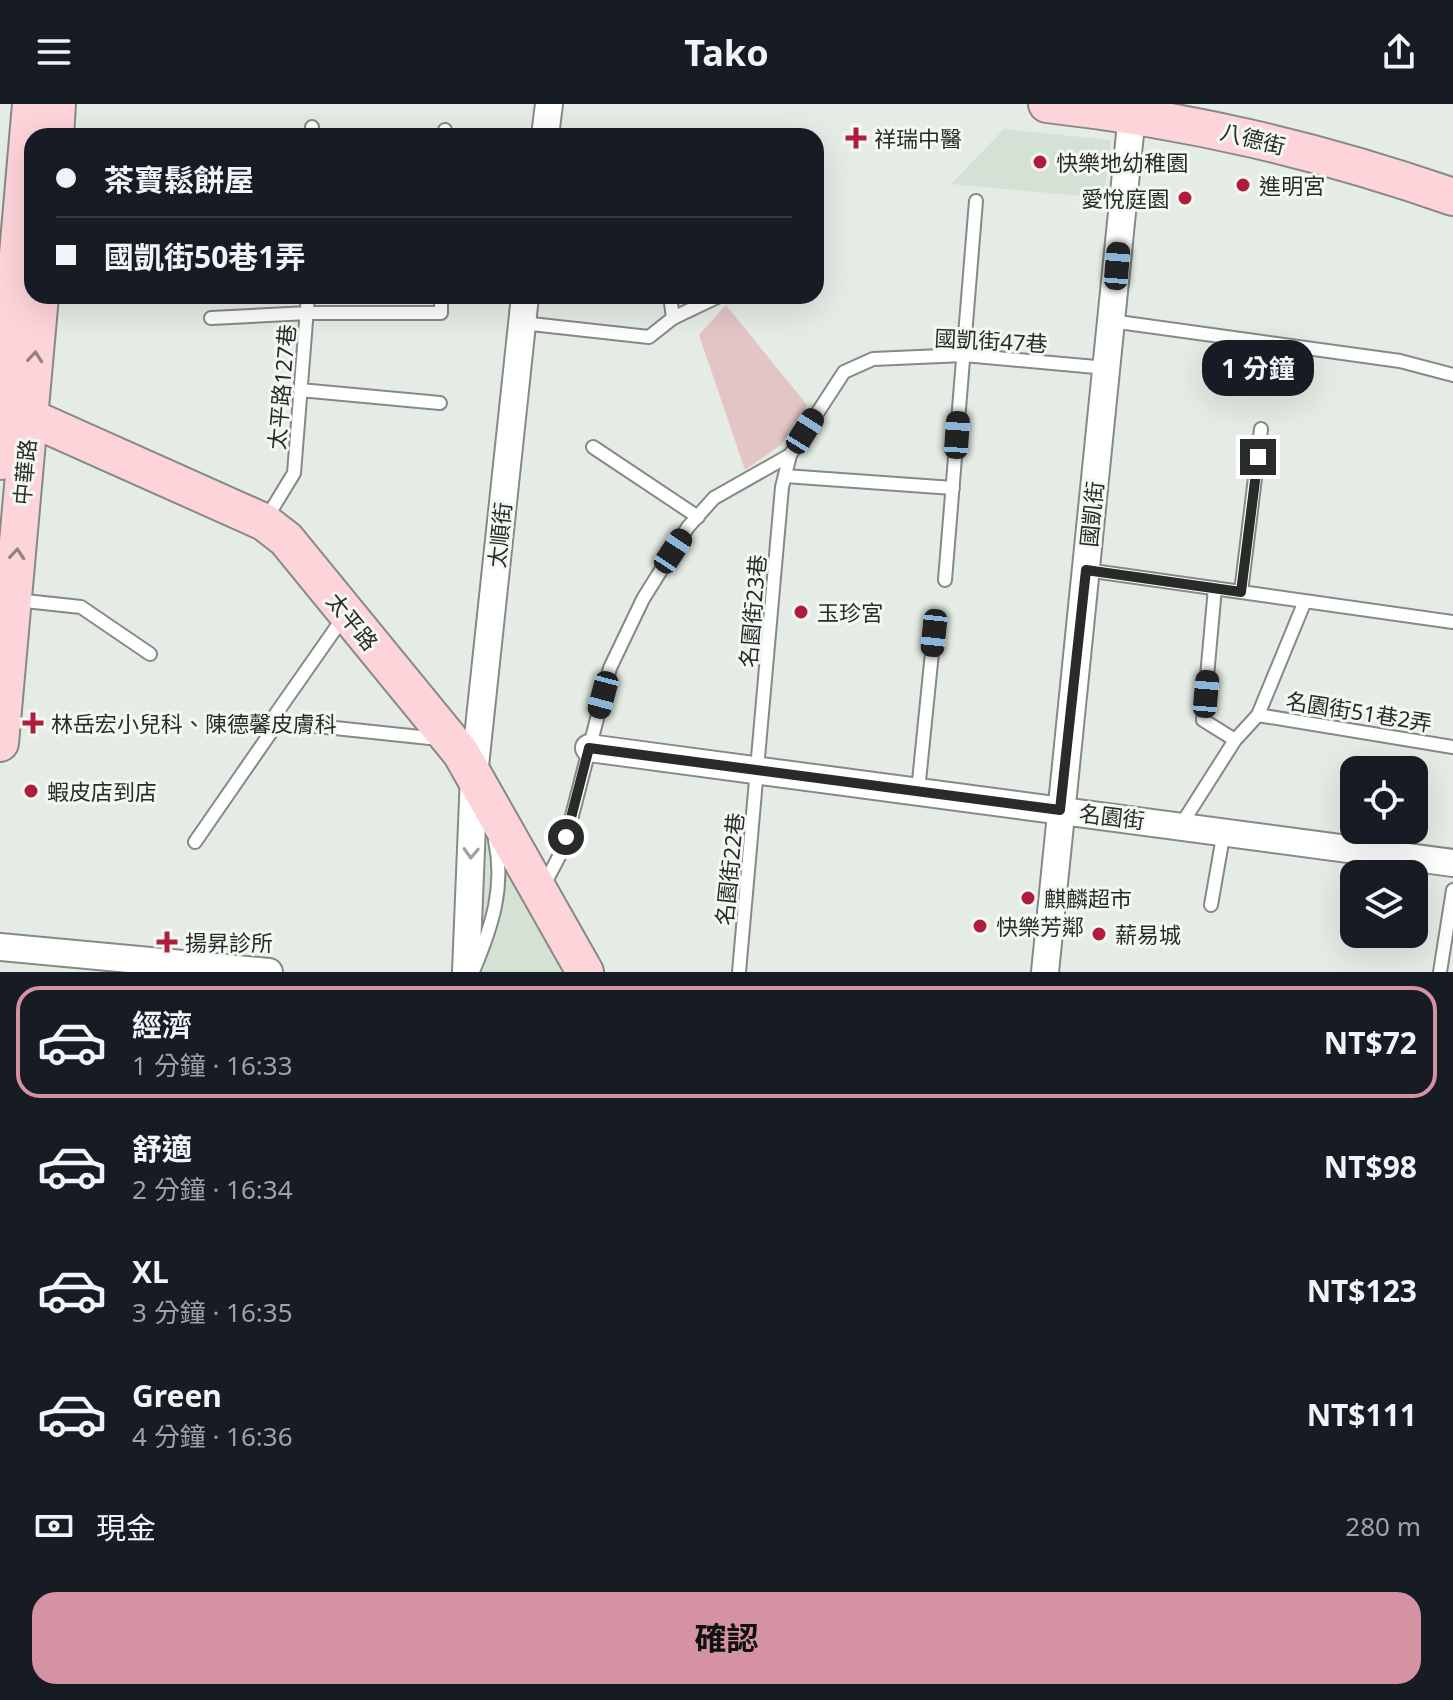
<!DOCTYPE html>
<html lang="zh-TW">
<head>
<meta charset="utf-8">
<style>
  body { margin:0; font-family:"Noto Sans","Noto Sans TC",sans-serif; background:#20242c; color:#f1f3f6; height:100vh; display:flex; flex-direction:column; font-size:30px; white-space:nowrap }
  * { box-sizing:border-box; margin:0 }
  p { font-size:26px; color:#9ea1a6 }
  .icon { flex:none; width:44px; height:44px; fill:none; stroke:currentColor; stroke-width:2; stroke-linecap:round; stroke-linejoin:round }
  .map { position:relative; height:868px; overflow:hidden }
  .details { display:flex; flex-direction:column; background:#171b24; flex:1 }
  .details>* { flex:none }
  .guide { position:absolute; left:24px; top:24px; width:800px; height:176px; border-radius:24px; box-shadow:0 8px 32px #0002; display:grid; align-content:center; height:176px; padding:0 32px; background:#171b24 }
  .buttons { position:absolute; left:1340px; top:652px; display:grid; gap:16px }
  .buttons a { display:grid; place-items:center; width:88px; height:88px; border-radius:16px; background:#171b24; box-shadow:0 8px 32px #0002; font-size:40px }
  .end { position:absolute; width:36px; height:36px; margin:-18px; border:10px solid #292b29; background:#fff; box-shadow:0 0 0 4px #fff }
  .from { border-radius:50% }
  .bubble { position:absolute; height:56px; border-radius:24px; background:#171b24; box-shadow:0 8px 32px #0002; font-size:26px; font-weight:700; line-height:56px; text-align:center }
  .car { position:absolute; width:24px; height:48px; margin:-24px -12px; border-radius:10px; box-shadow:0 0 6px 2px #0007; background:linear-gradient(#222 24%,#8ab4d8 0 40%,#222 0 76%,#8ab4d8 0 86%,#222 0) }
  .guide b { display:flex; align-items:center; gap:28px; height:76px; font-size:30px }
  .guide b+b { border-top:2px solid #363941 }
  .guide i { width:20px; height:20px; background:#f1f3f6 }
  ul { padding:14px 0 0; list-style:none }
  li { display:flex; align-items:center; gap:24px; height:112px; margin:0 16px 12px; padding:0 16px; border:4px solid transparent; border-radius:24px }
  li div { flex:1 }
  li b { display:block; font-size:30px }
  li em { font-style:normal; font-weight:700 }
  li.selected { border-color:#d492a3 }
  li>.icon { width:72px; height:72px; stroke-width:1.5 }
  .pay { display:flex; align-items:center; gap:20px; height:88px; padding:0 32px; font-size:30px }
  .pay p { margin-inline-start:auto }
  .primary-button { display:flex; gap:16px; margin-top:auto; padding:16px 32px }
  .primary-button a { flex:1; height:92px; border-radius:24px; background:#d492a3; color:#111; font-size:32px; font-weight:700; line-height:92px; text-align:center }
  header { display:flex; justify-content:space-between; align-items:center; height:104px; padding:0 32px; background:#171b24; font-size:36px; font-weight:700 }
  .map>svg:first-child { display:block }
</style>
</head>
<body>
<header><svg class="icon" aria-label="menu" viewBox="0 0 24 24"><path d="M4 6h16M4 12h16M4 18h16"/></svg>Tako<svg class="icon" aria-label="share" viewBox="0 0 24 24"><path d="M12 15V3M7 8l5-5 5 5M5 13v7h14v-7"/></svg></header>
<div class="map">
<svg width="1453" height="868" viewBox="0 0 1453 868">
  <rect width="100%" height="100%" fill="#e5ece5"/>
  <path fill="#d6e1d5" d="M1004,25L1111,36L1104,94L951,80Z
    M480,698L576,868H474Z"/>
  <path fill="#e4c5c6" d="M726,201L807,301L781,341L745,366L699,231Z"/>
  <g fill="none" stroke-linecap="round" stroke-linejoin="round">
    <defs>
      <path id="lane" d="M312,32V23
        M444,32L445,26
        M670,192L673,214
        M211,214L308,209H441V192
        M1111,217L1400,257L1453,271
        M522,219L649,233L673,214L719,192
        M300,286L440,299
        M593,343L698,413
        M785,372L953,384
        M266,415L294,369L308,192
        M1086,466L1453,518
        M945,476L976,97
        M1215,484L1203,616L1235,636
        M1241,488L1261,325
        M16,496L81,503L150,550
        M1258,611L1453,643
        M266,624L345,511
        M918,687L934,529
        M1181,721L1235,636L1258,611L1305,497
        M195,738L278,618L439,635
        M544,781L564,743L610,564L643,495L688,423L714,394L790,351L844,268L873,255L964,251L1107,264
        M1211,801L1224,727
        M474,865C492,822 505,783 495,736
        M739,868L782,383L790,351
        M1440,868L1453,786"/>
      <path id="street" d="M545,32L549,0
        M589,644L1453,759
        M0,843L269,868
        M466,868L474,671L525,192
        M1045,868L1133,0"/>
      <path id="secondary" d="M1047,0C1189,16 1318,46 1453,93
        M55,32L57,0
        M0,300L264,418L286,435L461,649L585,868
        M0,357L31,0
        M0,639L40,192"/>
    </defs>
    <use href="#lane" stroke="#858a84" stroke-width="16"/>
    <use href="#street" stroke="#858a84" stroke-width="30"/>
    <use href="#secondary" stroke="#858a84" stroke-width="40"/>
    <use href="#lane" stroke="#fff" stroke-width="12"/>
    <use href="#street" stroke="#fff" stroke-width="26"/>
    <use href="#secondary" stroke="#fdd4d9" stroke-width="36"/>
  </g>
  <defs><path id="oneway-chevron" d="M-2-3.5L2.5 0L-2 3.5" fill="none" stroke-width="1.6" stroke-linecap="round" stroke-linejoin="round" transform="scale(2)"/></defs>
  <g stroke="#938081">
    <use href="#oneway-chevron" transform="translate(35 253) rotate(-85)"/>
    <use href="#oneway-chevron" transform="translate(17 450) rotate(-85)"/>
  </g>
  <use stroke="#9fa09f" href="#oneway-chevron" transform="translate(471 749) rotate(92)"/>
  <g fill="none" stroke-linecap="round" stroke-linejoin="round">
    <path stroke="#292b29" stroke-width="10" d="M566,733L589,644L1060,706L1086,466L1241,488L1258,353"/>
  </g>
  <g fill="#b01c3d" stroke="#f3f9f2" stroke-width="3">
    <path d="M852 22h8v8h8v8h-8v8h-8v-8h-8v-8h8z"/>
    <circle cx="1040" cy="58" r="8"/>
    <circle cx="1243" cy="81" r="8"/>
    <circle cx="1185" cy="94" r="8"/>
    <circle cx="801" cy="508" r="8"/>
    <path d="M29 607h8v8h8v8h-8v8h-8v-8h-8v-8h8z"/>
    <circle cx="31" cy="687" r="8"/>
    <circle cx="1028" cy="794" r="8"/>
    <circle cx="980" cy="822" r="8"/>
    <circle cx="1099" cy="830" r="8"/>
    <path d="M163 826h8v8h8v8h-8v8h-8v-8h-8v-8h8z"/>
  </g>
  <g text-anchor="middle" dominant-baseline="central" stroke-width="6" stroke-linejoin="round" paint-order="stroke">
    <g font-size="22" fill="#292b29" stroke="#f3f9f2" text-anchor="start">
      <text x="874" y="34">祥瑞中醫</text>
      <text x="1056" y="58">快樂地幼稚園</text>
      <text x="1259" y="81">進明宮</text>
      <text x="1169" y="94" text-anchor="end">愛悅庭園</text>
      <text x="817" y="508">玉珍宮</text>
      <text x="51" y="619">林岳宏小兒科、陳德馨皮膚科</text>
      <text x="47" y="687">蝦皮店到店</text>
      <text x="1044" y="794">麒麟超市</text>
      <text x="996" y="822">快樂芳鄰</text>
      <text x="1115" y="830">薪易城</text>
      <text x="185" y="838">揚昇診所</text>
    </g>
    <g font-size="22" fill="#292b29" stroke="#f3f9f2">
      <text transform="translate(1253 34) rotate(14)">八德街</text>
      <text transform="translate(991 236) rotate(3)">國凱街47巷</text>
      <text transform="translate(281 283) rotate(-85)">太平路127巷</text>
      <text transform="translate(24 368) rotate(-85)">中華路</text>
      <text transform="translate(1091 410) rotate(-84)">國凱街</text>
      <text transform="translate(499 431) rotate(-84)">太順街</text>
      <text transform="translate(752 507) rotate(-85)">名園街23巷</text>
      <text transform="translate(353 517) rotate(51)">太平路</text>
      <text transform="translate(1359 607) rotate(9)">名園街51巷2弄</text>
      <text transform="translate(1112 712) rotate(7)">名園街</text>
      <text transform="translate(729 765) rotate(-84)">名園街22巷</text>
    </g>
  </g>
</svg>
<div class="buttons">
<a><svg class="icon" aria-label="locate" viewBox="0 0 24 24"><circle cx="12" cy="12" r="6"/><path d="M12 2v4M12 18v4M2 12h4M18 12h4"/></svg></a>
<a><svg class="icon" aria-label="layers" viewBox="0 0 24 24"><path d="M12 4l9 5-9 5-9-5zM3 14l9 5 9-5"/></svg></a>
</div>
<i class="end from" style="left:566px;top:733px"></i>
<i class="end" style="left:1258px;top:353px"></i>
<div class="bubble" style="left:1202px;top:236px;width:112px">1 分鐘</div>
<i class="car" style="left:1117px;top:162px;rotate:5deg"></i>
<i class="car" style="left:805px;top:327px;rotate:32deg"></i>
<i class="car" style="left:957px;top:331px;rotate:4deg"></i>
<i class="car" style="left:673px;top:447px;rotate:33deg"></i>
<i class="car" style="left:934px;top:529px;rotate:186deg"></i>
<i class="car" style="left:1206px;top:590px;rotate:5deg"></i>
<i class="car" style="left:603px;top:591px;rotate:195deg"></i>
<div class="guide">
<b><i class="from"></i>茶寶鬆餅屋</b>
<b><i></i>國凱街50巷1弄</b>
</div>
</div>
<section class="details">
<ul>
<li class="selected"><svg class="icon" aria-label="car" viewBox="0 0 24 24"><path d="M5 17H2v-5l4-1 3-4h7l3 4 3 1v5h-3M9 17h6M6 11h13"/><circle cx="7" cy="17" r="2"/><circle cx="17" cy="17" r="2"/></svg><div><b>經濟</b><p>1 分鐘 · 16:33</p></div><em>NT$72</em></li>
<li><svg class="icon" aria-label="car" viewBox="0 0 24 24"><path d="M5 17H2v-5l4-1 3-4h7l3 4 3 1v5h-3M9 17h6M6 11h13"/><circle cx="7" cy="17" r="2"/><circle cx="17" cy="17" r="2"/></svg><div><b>舒適</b><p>2 分鐘 · 16:34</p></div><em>NT$98</em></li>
<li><svg class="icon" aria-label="car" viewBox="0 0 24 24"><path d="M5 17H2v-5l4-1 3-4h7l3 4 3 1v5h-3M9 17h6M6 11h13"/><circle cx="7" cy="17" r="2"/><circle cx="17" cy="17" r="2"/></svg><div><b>XL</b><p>3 分鐘 · 16:35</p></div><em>NT$123</em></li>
<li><svg class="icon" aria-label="car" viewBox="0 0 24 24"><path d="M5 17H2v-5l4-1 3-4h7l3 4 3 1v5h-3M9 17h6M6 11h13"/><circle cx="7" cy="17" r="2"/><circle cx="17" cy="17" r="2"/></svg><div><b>Green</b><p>4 分鐘 · 16:36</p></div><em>NT$111</em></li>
</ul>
<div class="pay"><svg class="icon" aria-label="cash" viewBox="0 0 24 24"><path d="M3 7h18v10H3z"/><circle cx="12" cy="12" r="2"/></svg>現金<p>280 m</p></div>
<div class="primary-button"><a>確認</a></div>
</section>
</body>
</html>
